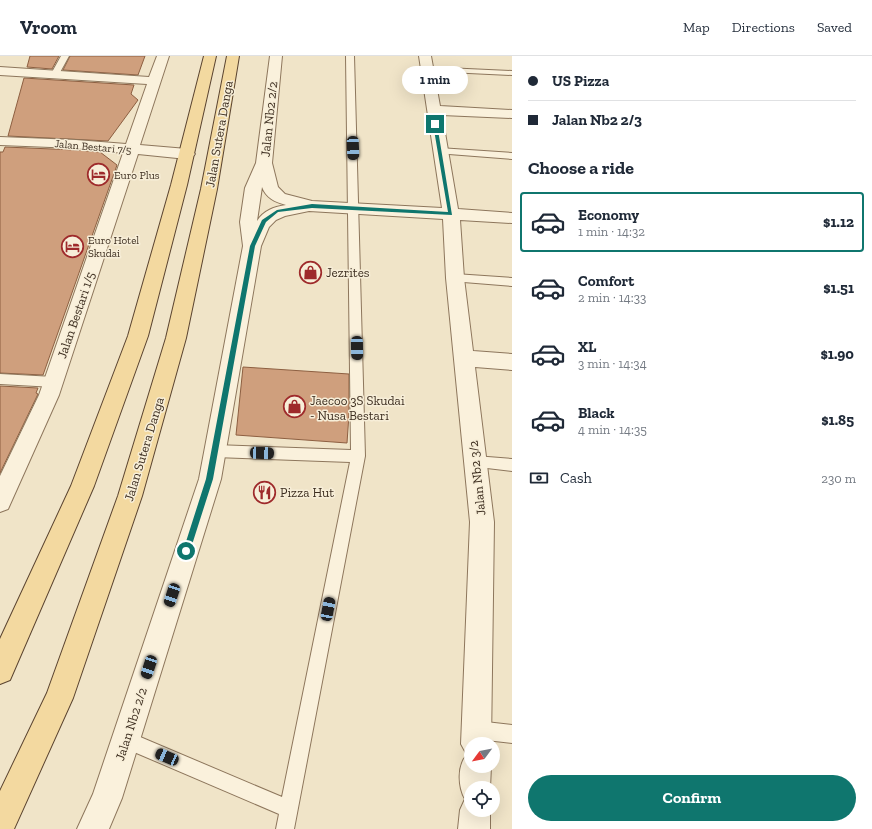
<!DOCTYPE html>
<html lang="en">
<head>
<meta charset="utf-8">
<style>
  body { margin:0; font-family:"Zilla Slab",serif; background:#f6f6f7; color:#1f2937; height:100vh; display:flex; flex-direction:column; font-size:15px; white-space:nowrap }
  * { box-sizing:border-box; margin:0 }
  p { font-size:13px; color:#747a83 }
  .icon { flex:none; width:22px; height:22px; fill:none; stroke:currentColor; stroke-width:2; stroke-linecap:round; stroke-linejoin:round }
  .map { position:relative; flex:1; overflow:hidden }
  .side { display:flex; flex-direction:column; background:#fff; width:360px }
  .side>* { flex:none }
  .banner { display:grid; align-content:center; height:88px; padding:0 16px; background:#fff }
  .needle { width:26px; rotate:238deg }
  .tools { position:absolute; left:464px; top:681px; display:grid; gap:8px }
  .tools a { display:grid; place-items:center; width:36px; height:36px; border-radius:50%; background:#fff; box-shadow:0 4px 16px #0002; font-size:20px }
  .end { position:absolute; width:18px; height:18px; margin:-9px; border:5px solid #0f766e; background:#fff; box-shadow:0 0 0 2px #fff }
  .from { border-radius:50% }
  .bubble { position:absolute; height:28px; border-radius:14px; background:#fff; box-shadow:0 4px 16px #0002; font-size:13px; font-weight:800; line-height:28px; text-align:center }
  .car { position:absolute; width:12px; height:24px; margin:-12px -6px; border-radius:5px; box-shadow:0 0 3px 1px #0007; background:linear-gradient(#222 24%,#8ab4d8 0 40%,#222 0 76%,#8ab4d8 0 86%,#222 0) }
  .banner b { display:flex; align-items:center; gap:14px; height:38px; font-size:15px }
  .banner b+b { border-top:1px solid #e0e1e3 }
  .banner i { width:10px; height:10px; background:#1f2937 }
  ul { padding:0; list-style:none }
  li { display:flex; align-items:center; gap:12px; height:60px; margin:0 8px 6px; padding:0 8px; border:2px solid transparent; border-radius:4px }
  li div { flex:1 }
  li b { display:block; font-size:15px }
  li em { font-style:normal; font-weight:800 }
  li.active { border-color:#0f766e }
  li>.icon { width:36px; height:36px; stroke-width:1.5 }
  h2 { padding:0 16px; font-size:18px; line-height:48px }
  .pay { display:flex; align-items:center; gap:10px; height:44px; padding:0 16px; font-size:15px }
  .pay p { margin-inline-start:auto }
  .primary-button { display:flex; gap:8px; margin-top:auto; padding:8px 16px }
  .primary-button a { flex:1; height:46px; border-radius:24px; background:#0f766e; color:#fff; font-size:16px; font-weight:800; line-height:46px; text-align:center }
  header { display:flex; align-items:center; gap:24px; box-sizing:border-box; height:56px; padding:0 20px; background:#fff; border-bottom:1px solid #e0e1e3 }
  header strong { font-size:19px }
  nav { display:flex; gap:22px; margin-inline-start:auto; font-size:14px }
  main { display:flex; flex:1; min-height:0 }
  .map>svg:first-child { display:block }
</style>
</head>
<body>
<header>
<strong>Vroom</strong>
<nav><a>Map</a><a>Directions</a><a>Saved</a></nav>
</header>
<main>
<div class="map">
<svg width="512" height="773" viewBox="0 0 512 773">
  <rect width="100%" height="100%" fill="#f0e4c8"/>
  <path fill="#cf9f7d" stroke="#8d5f41" d="M30,0H59L52,13L27,11Z
    M70,0H145L138,19L63,14Z
    M24,22L134,29L131,38L138,44L108,85L8,80Z
    M5,91L76,94L100,96L117,109L43,319L0,317V96H3Z
    M243,311L349,318V358L347,387L236,379Z
    M0,330L38,332L36,337L38,338L0,417Z"/>
  <g fill="none" stroke-linecap="round" stroke-linejoin="round">
    <defs>
      <path id="lane" d="M61,0H69L58,20H52L51,18Z
        M346,0H354L365,400L294,773H276L279,758L120,690L117,684L120,678L126,675L282,741L350,406L215,401L210,399L208,395L210,391L215,389L351,394Z
        M424,11L512,15V19L427,15L423,13Z
        M439,92L512,97V103L436,97L435,95Z
        M455,218L512,222V230L451,225L450,222L451,219Z
        M0,318L54,321L58,323L60,326L58,329L54,331L0,328Z
        M475,400L512,403V415L470,410L468,406L470,402Z
        M477,665L512,669V687L477,683L471,680L468,674L471,668Z"/>
      <path id="street" d="M157,0H169L140,89L187,93L192,95L195,98L192,101L187,103L138,98L59,339L8,453L0,456V420L39,339L123,97L76,92L0,89V81L76,84L126,88L147,28L0,19V11L149,21Z
        M270,0H282L272,107L278,131L285,138L312,145L442,152L419,0H431L440,50L512,54V62L442,59L458,153L512,157V167L460,164L464,222L473,295L512,298V314L475,311L494,466L491,688H471V710H491L490,732H471V754H490V773H458L460,754L465,743C458,731 457,709 467,699L461,688L470,466L446,222L443,163L309,155L285,160L276,164L269,171L261,190L221,423L122,742L109,773H77L93,738L199,423L243,190L240,166L245,132L256,107ZM262,131C266,142 275,146 286,149C274,151 264,154 257,165Z"/>
      <path id="primary" d="M204,0H216L187,129L148,280L94,430L10,624L0,628V583L71,430L128,280L171,129Z
        M227,0H239L217,133L186,282L142,440L73,642L14,773H0V735L47,637L118,440L166,282L201,133Z"/>
    </defs>
    <use href="#lane" stroke="#8d765c" stroke-width="2"/>
    <use href="#street" stroke="#8d765c" stroke-width="2"/>
    <use href="#primary" stroke="#5b4430" stroke-width="2"/>
    <use href="#lane" fill="#faf1dc" fill-rule="evenodd"/>
    <use href="#street" fill="#faf1dc" fill-rule="evenodd"/>
    <use href="#primary" fill="#f3d9a0" fill-rule="evenodd"/>
  </g>
  <path fill="#0f766e" d="M435,66L437,68L452,159L312,152L278,156L266,166L255,190L213,423L190,495L189,498H184L183,495L206,423L250,190L262,164L277,154L312,148L448,156L433,68Z"/>
  <defs>
    <symbol id="hotel-ring" viewBox="-11 -11 22 22"><circle r="9.5" fill="#f7eed8" stroke="#9e2a2b" stroke-width="1.5"/><path d="M-6-4.5h1.5V1H6V5H4.5V3h-9V5H-6ZM-4 0a1.8 1.8 0 1 1 3.6 0ZM.5 0V-2.5h3Q6-2.5 6 0Z" fill="#9e2a2b"/></symbol>
    <symbol id="shop-ring" viewBox="-11 -11 22 22"><circle r="9.5" fill="#f7eed8" stroke="#9e2a2b" stroke-width="1.5"/><path d="M-5-2.5h2.3a2.7 3.5 0 0 1 5.4 0H5L5.5 6h-11ZM-1.5-2.5h3a1.5 2.3 0 0 0-3 0Z" fill="#9e2a2b"/></symbol>
    <symbol id="restaurant-ring" viewBox="-11 -11 22 22"><circle r="9.5" fill="#f7eed8" stroke="#9e2a2b" stroke-width="1.5"/><path d="M-5-6h1v4h1v-4h1v4h1v-4h1v5L-1.5 .5V6h-2V.5L-5-1ZM5-6V6H3V1.5H1.5Q1.5-4 5-6Z" fill="#9e2a2b"/></symbol>
  </defs>
  <g fill-rule="evenodd">
    <use href="#hotel-ring" x="86" y="106" width="25" height="25"/>
    <use href="#hotel-ring" x="60" y="178" width="25" height="25"/>
    <use href="#shop-ring" x="298" y="204" width="25" height="25"/>
    <use href="#shop-ring" x="282" y="338" width="25" height="25"/>
    <use href="#restaurant-ring" x="252" y="424" width="25" height="25"/>
  </g>
  <g text-anchor="middle" dominant-baseline="central" stroke-width="3" stroke-linejoin="round" paint-order="stroke">
    <g font-size="11" fill="#3d2e20" stroke="#f7eed8">
      <text transform="translate(93 91) rotate(5)">Jalan Bestari 7/5</text>
    </g>
    <g font-size="11" fill="#3d2e20" stroke="#f7eed8" text-anchor="start">
      <text x="114" y="119">Euro Plus</text>
      <text x="88" y="184">Euro Hotel<tspan x="88" dy="13">Skudai</tspan></text>
    </g>
    <g font-size="13" fill="#3d2e20" stroke="#f7eed8">
      <text transform="translate(269 63) rotate(-84)">Jalan Nb2 2/2</text>
      <text transform="translate(219 78) rotate(-80)">Jalan Sutera Danga</text>
      <text transform="translate(76 259) rotate(-71)">Jalan Bestari 1/5</text>
      <text transform="translate(144 393) rotate(-73)">Jalan Sutera Danga</text>
      <text transform="translate(477 422) rotate(-96)">Jalan Nb2 3/2</text>
      <text transform="translate(131 668) rotate(-72)">Jalan Nb2 2/2</text>
    </g>
    <g font-size="13" fill="#3d2e20" stroke="#f7eed8" text-anchor="start">
      <text x="326" y="216">Jezrites</text>
      <text x="310" y="344">Jaecoo 3S Skudai<tspan x="310" dy="15">- Nusa Bestari</tspan></text>
      <text x="280" y="436">Pizza Hut</text>
    </g>
  </g>
</svg>
<div class="tools">
<a><svg class="needle" viewBox="-14 -14 28 28"><path d="M0-13l5 13h-10z" fill="#e53935"/><path d="M0 13l5-13h-10z" fill="#747a83"/></svg></a>
<a><svg class="icon" aria-label="locate" viewBox="0 0 24 24"><circle cx="12" cy="12" r="6"/><path d="M12 2v4M12 18v4M2 12h4M18 12h4"/></svg></a>
</div>
<i class="end from" style="left:186px;top:495px"></i>
<i class="end" style="left:435px;top:68px"></i>
<div class="bubble" style="left:402px;top:10px;width:66px">1 min</div>
<i class="car" style="left:353px;top:92px;rotate:178deg"></i>
<i class="car" style="left:357px;top:292px;rotate:179deg"></i>
<i class="car" style="left:262px;top:397px;rotate:92deg"></i>
<i class="car" style="left:172px;top:539px;rotate:198deg"></i>
<i class="car" style="left:328px;top:553px;rotate:11deg"></i>
<i class="car" style="left:149px;top:611px;rotate:198deg"></i>
<i class="car" style="left:167px;top:701px;rotate:293deg"></i>
</div>
<section class="side">
<div class="banner">
<b><i class="from"></i>US Pizza</b>
<b><i></i>Jalan Nb2 2/3</b>
</div>
<h2>Choose a ride</h2>
<ul>
<li class="active"><svg class="icon" aria-label="car" viewBox="0 0 24 24"><path d="M5 17H2v-5l4-1 3-4h7l3 4 3 1v5h-3M9 17h6M6 11h13"/><circle cx="7" cy="17" r="2"/><circle cx="17" cy="17" r="2"/></svg><div><b>Economy</b><p>1 min · 14:32</p></div><em>$1.12</em></li>
<li><svg class="icon" aria-label="car" viewBox="0 0 24 24"><path d="M5 17H2v-5l4-1 3-4h7l3 4 3 1v5h-3M9 17h6M6 11h13"/><circle cx="7" cy="17" r="2"/><circle cx="17" cy="17" r="2"/></svg><div><b>Comfort</b><p>2 min · 14:33</p></div><em>$1.51</em></li>
<li><svg class="icon" aria-label="car" viewBox="0 0 24 24"><path d="M5 17H2v-5l4-1 3-4h7l3 4 3 1v5h-3M9 17h6M6 11h13"/><circle cx="7" cy="17" r="2"/><circle cx="17" cy="17" r="2"/></svg><div><b>XL</b><p>3 min · 14:34</p></div><em>$1.90</em></li>
<li><svg class="icon" aria-label="car" viewBox="0 0 24 24"><path d="M5 17H2v-5l4-1 3-4h7l3 4 3 1v5h-3M9 17h6M6 11h13"/><circle cx="7" cy="17" r="2"/><circle cx="17" cy="17" r="2"/></svg><div><b>Black</b><p>4 min · 14:35</p></div><em>$1.85</em></li>
</ul>
<div class="pay"><svg class="icon" aria-label="cash" viewBox="0 0 24 24"><path d="M3 7h18v10H3z"/><circle cx="12" cy="12" r="2"/></svg>Cash<p>230 m</p></div>
<div class="primary-button"><a>Confirm</a></div>
</section>
</main>
</body>
</html>
